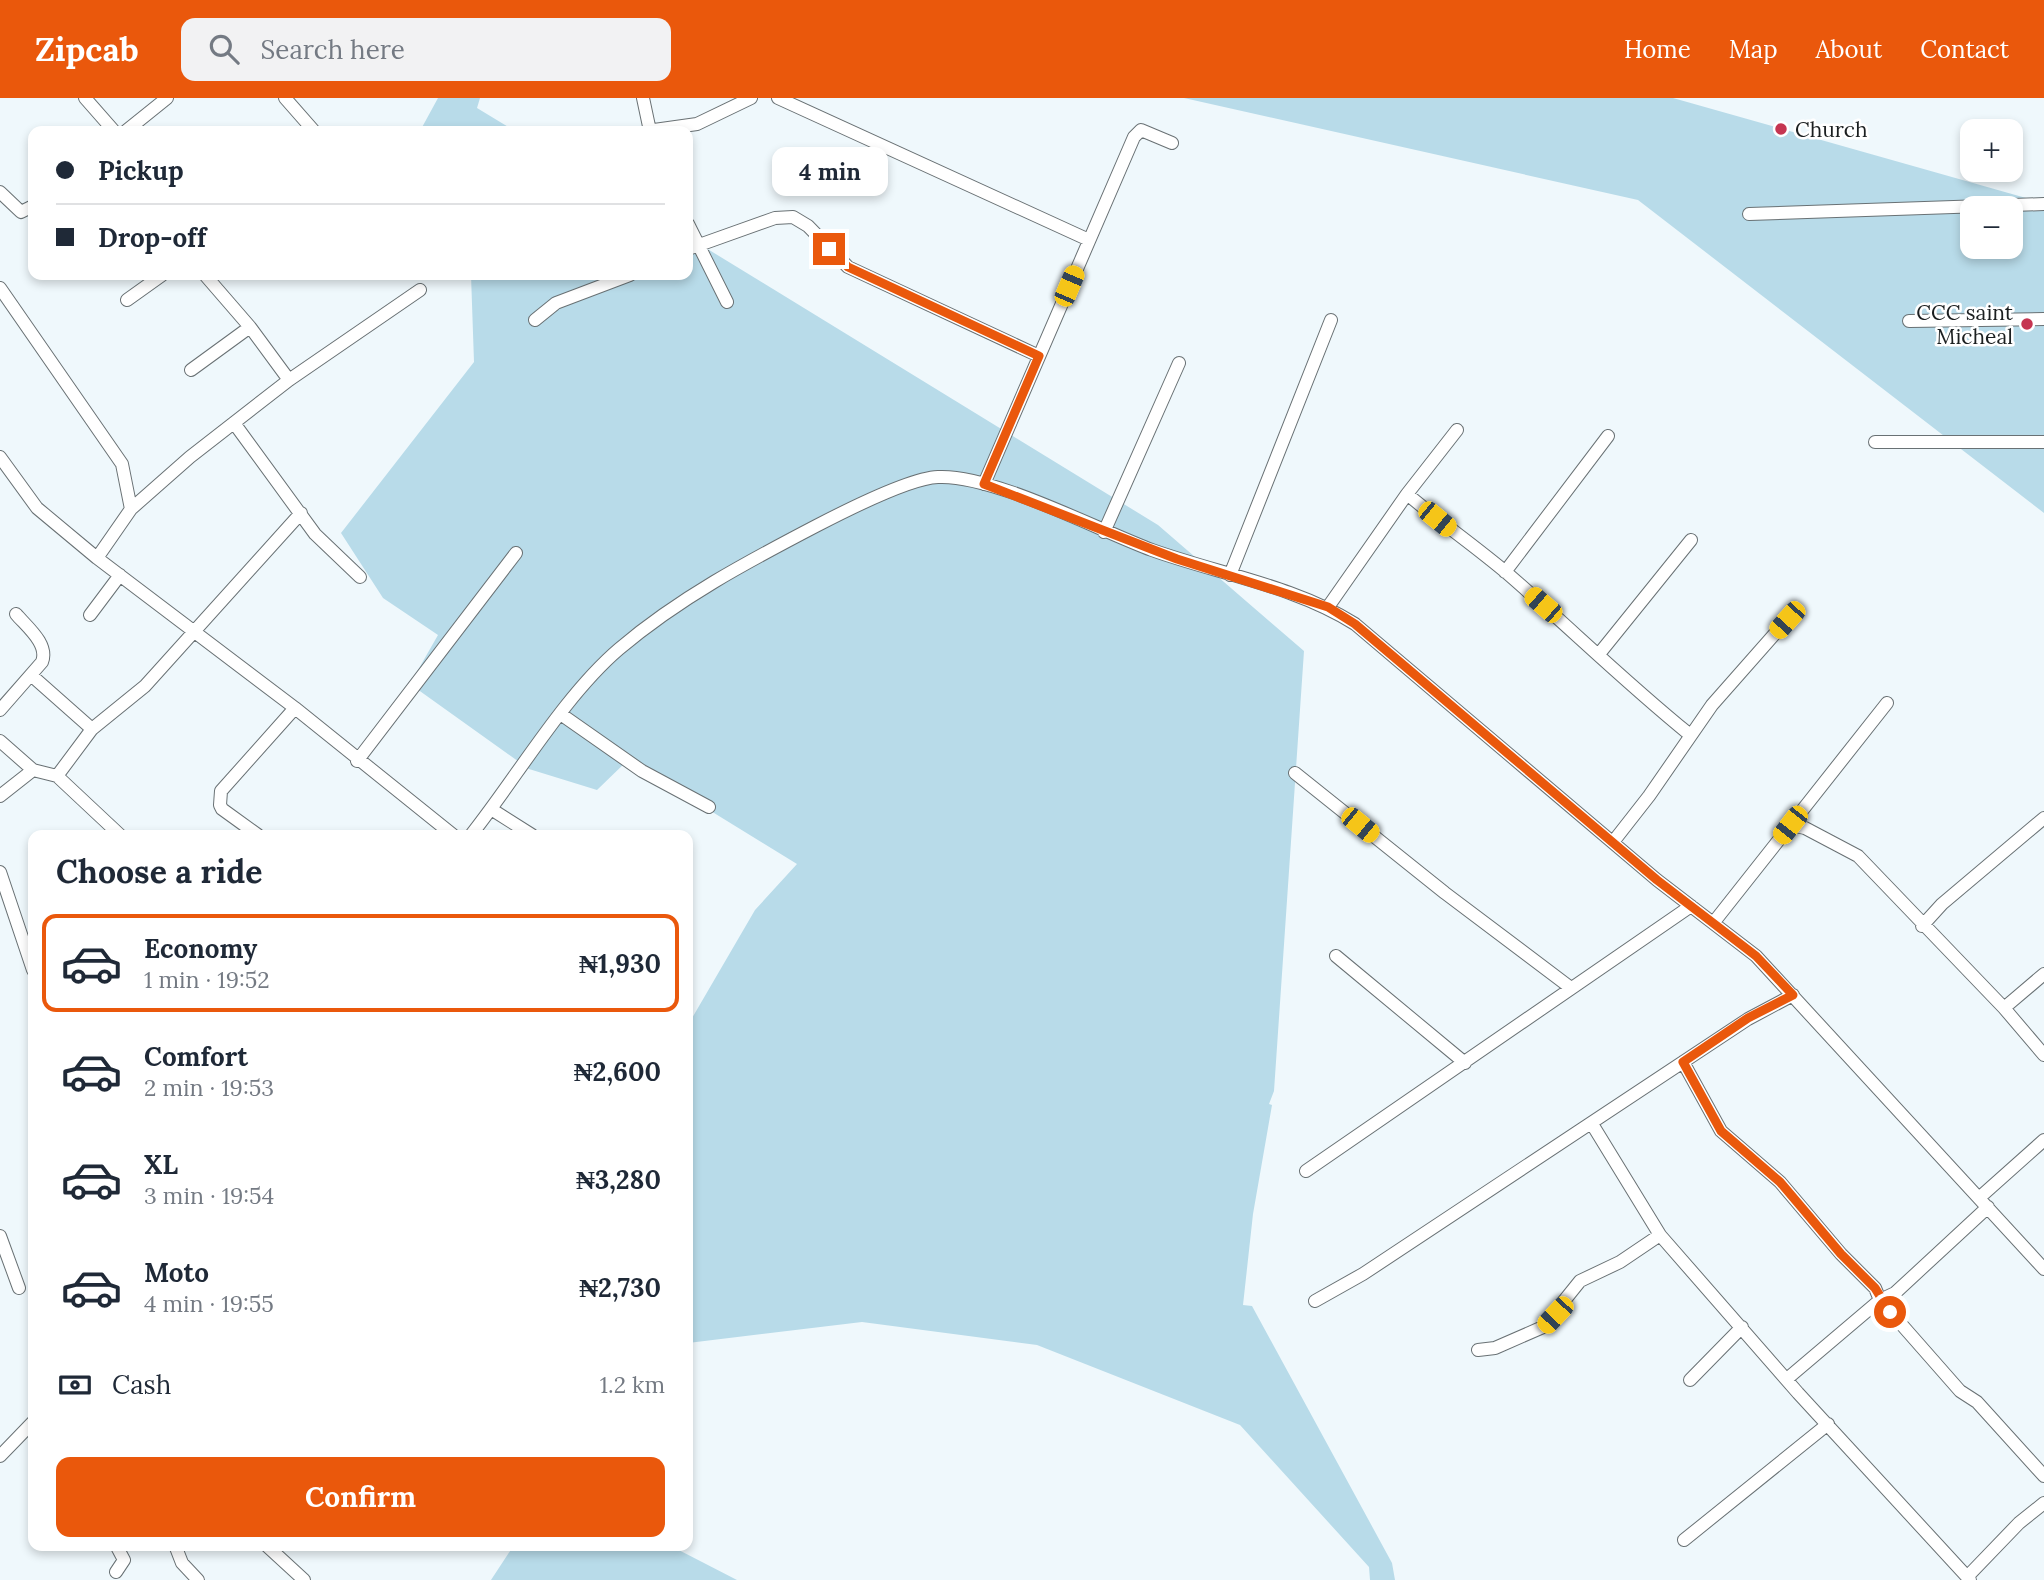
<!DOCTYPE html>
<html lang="en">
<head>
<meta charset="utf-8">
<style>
  body { margin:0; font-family:Lora,serif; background:#f2f2f3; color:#1f2937; height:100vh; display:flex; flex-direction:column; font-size:26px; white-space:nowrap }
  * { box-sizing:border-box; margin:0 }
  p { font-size:23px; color:#747a83 }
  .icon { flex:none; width:38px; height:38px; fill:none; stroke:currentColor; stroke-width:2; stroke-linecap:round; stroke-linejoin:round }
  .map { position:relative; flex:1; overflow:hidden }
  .sheet { position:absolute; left:28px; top:732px; width:665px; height:721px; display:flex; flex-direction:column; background:#fff; border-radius:14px; box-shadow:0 4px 10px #0003 }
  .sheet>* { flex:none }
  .hud { position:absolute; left:28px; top:28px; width:665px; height:154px; border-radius:14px; box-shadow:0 4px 10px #0003; display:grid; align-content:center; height:154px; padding:0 28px; background:#fff }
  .buttons { position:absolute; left:1960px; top:21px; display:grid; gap:14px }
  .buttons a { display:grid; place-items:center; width:63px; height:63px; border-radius:14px; background:#fff; box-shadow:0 4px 10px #0003; font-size:35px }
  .end { position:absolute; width:32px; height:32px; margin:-16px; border:9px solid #ea580c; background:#fff; box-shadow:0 0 0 4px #fff }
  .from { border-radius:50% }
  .bubble { position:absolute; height:49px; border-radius:14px; background:#fff; box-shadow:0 4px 10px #0003; font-size:23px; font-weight:700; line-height:49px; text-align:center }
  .car { position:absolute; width:21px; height:42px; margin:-21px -10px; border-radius:9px; box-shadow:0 0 5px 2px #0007; background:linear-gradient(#f5c518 24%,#345 0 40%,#f5c518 0 76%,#345 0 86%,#f5c518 0) }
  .hud b { display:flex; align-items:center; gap:24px; height:66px; font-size:26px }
  .hud b+b { border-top:2px solid #e0e1e3 }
  .hud i { width:18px; height:18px; background:#1f2937 }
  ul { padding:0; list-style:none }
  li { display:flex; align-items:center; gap:21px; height:98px; margin:0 14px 10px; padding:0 14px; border:4px solid transparent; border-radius:14px }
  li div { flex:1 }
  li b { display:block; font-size:26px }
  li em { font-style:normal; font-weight:700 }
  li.active { border-color:#ea580c }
  li>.icon { width:63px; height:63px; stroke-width:1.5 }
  h2 { padding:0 28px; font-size:32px; line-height:84px }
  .pay { display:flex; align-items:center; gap:18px; height:77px; padding:0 28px; font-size:26px }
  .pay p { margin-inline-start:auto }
  .button { display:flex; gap:14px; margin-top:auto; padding:14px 28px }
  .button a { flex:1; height:80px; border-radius:14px; background:#ea580c; color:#fff; font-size:28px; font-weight:700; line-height:80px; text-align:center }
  header { display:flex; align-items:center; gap:42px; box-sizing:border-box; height:98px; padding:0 35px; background:#ea580c; color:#fff }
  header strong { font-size:33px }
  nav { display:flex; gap:38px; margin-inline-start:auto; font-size:24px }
  .search { width:490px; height:63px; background:#f2f2f3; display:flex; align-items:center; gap:18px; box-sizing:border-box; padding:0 24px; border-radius:14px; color:#747a83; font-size:26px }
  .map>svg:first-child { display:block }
</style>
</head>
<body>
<header>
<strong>Zipcab</strong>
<div class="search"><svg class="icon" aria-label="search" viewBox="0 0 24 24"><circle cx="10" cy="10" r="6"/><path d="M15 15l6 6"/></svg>Search here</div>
<nav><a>Home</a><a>Map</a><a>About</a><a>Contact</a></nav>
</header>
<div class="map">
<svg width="2044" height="1482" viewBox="0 0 2044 1482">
  <rect width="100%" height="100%" fill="#eff8fc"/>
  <path fill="#b8dbe9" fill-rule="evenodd" d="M438,0H480L477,10L515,33H420Z
    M1184,0H1673L2044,105V415L1638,102ZM1972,110H2011V149H1972Z
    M688,139L1158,427L1304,553L1274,993L1269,1006L1272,1007L1253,1116L1243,1207L1252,1208L1392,1465L1395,1482H1370L1369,1469L1240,1327L1037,1247L862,1224L688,1245V927L755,812L797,766L628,662L597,692L529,671L410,586L438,537L383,500L341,435L474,264L471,177H688Z
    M514,1447H669L737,1482H491Z"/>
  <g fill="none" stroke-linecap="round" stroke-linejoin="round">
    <defs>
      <path id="minor" d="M85,0L114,33
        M285,0L314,33
        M643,0L650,33
        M778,0L1089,142
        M126,33L167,0
        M647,33L697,26L751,0
        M0,94L21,114L33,108
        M1749,116L2044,106
        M688,126L727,204
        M688,151L775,120L793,119L808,128L848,169L1039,258
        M205,177L250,229L289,282
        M0,190L122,366L131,411
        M127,202L162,177
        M535,222L556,205L630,177
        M1909,223L2044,221
        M191,272L250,229
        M234,325L315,436L360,479
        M1875,344H2044
        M0,359L37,410L97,460L295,610L453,737
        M984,386L1134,39L1141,32L1172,45
        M1407,396C1440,424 1475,448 1508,476C1569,529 1626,585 1689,636
        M1104,434L1179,265
        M97,460L131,411L190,359L289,282L420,192
        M1505,474L1608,338
        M1230,477L1331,222
        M1328,509L1407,396L1457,332
        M90,517L120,477
        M1599,556L1691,442
        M31,577L92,631
        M0,612L42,564C49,546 27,529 16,516
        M562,617L642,673L709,709
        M0,643L33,672L57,678L120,737
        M357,663L516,455
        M1295,675L1445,795L1571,890
        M57,678L92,631L145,588L301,415
        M0,698L33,672
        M491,711L532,737
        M1790,727L1805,730L1858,758L2004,910L2044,957
        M258,737L222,711L220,707L221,693L295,610
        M471,737C517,679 564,598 619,551C679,500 747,464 816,428C843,414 910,380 938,379C992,376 1098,432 1152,452C1219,476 1295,488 1355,526L1657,782L1756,858L2044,1171
        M1613,744L1649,698L1712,607L1787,522
        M0,774L33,872
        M1714,824L1887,605
        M1922,828L1942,806L2044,720
        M1336,858L1465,965
        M2004,910L2044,876
        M1683,964L1721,1033L1780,1084L1841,1156L1875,1190L1880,1202L1960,1293L1977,1304L2044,1378
        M1592,1026L1660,1137L1798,1295L1970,1482
        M1306,1073L1691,808
        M1979,1100L2044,1042
        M0,1138L19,1190
        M1315,1203L1363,1176L1748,921L1793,897
        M1478,1252L1495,1250L1543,1229L1580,1183L1620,1164L1660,1137
        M1788,1280L1880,1202L1895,1195L1988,1109
        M1690,1282L1742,1229
        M0,1358L33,1324
        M1684,1442L1828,1326
        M116,1447L124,1462L116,1474
        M175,1447L182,1465L198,1482
        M266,1447L304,1482
        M1967,1479L2019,1425L2044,1405"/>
    </defs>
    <use href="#minor" stroke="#697174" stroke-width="14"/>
    <use href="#minor" stroke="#fff" stroke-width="12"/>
  </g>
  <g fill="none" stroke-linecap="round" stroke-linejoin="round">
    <path stroke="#ea580c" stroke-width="9" d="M829,151L848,169L1039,258L984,386L1177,461L1328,509L1355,526L1657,782L1756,858L1793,897L1748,920L1683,964L1721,1033L1780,1084L1841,1156L1875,1190L1890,1214"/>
  </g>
  <g fill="#c53551" stroke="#fff" stroke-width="2.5">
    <circle cx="1781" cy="31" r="7"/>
    <circle cx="2027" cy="226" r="7"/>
  </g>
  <g text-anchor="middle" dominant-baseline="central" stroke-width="5" stroke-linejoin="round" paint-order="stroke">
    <g font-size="21" fill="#1b1f20" stroke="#fff" text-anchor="start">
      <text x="1795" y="31">Church</text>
      <text x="2013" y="214" text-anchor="end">CCC saint<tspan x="2013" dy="24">Micheal</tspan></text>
    </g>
  </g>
</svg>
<div class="buttons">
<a>+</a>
<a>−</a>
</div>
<i class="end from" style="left:1890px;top:1214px"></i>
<i class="end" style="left:829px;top:151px"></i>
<div class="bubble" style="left:772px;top:49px;width:116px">4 min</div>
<i class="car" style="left:1069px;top:188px;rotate:23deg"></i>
<i class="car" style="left:1437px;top:421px;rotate:129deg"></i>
<i class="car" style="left:1543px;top:507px;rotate:311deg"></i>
<i class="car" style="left:1787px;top:522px;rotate:222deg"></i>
<i class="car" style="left:1360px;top:727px;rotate:129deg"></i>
<i class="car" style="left:1790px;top:727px;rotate:218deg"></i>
<i class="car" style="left:1555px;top:1217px;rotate:223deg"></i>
<div class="hud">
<b><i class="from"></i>Pickup</b>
<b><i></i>Drop-off</b>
</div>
<section class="sheet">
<h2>Choose a ride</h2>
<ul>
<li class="active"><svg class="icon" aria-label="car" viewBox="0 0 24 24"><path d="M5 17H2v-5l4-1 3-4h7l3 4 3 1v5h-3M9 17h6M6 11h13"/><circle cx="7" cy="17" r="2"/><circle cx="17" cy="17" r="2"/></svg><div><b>Economy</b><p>1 min · 19:52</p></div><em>₦1,930</em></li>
<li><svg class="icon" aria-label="car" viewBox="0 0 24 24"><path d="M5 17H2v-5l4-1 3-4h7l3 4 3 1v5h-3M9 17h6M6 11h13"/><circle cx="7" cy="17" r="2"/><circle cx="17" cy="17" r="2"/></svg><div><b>Comfort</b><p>2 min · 19:53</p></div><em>₦2,600</em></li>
<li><svg class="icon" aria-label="car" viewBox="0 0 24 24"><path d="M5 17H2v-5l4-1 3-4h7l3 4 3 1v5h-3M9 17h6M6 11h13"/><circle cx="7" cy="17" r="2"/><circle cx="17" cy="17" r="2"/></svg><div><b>XL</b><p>3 min · 19:54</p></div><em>₦3,280</em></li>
<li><svg class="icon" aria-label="car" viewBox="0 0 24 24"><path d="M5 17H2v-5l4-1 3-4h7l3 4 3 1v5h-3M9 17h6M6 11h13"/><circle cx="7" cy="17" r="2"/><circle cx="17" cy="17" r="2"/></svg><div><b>Moto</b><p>4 min · 19:55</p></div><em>₦2,730</em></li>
</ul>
<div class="pay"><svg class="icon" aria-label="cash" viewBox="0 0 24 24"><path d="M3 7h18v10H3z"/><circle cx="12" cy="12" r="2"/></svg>Cash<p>1.2 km</p></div>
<div class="button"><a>Confirm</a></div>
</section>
</div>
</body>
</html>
